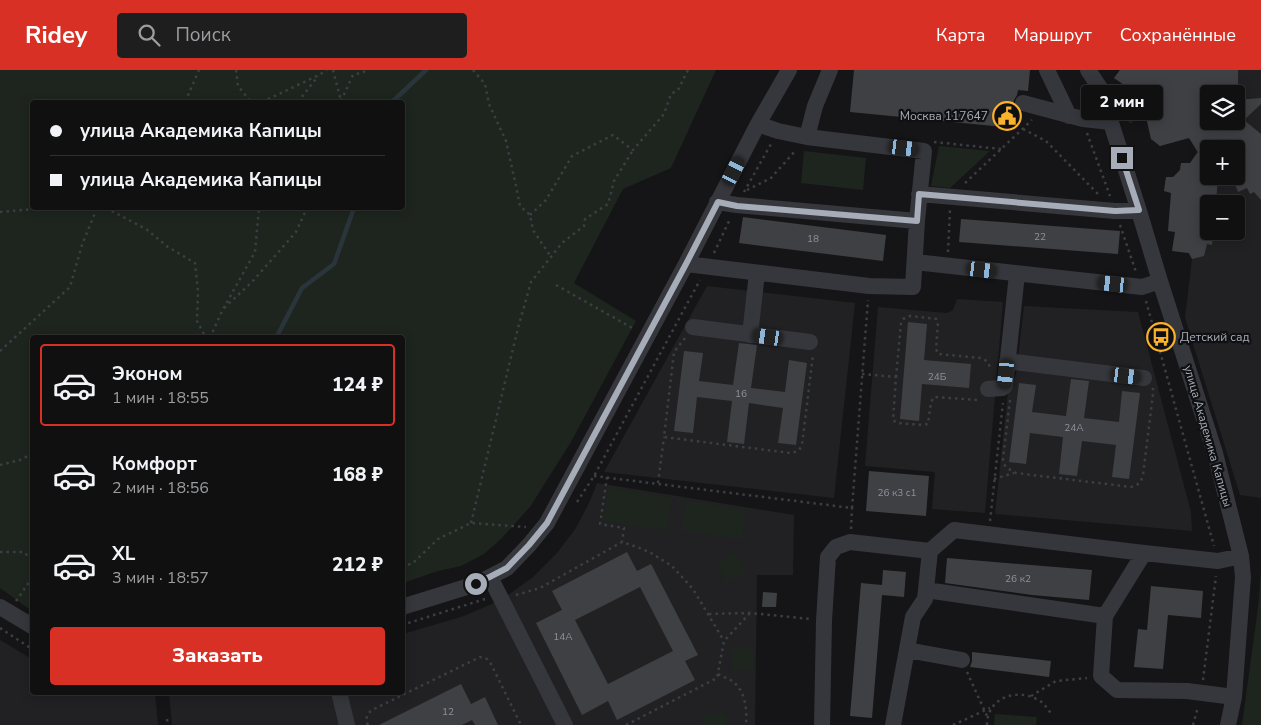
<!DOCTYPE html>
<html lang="ru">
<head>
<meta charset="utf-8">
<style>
  body { margin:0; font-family:"Nunito Sans",sans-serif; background:#1e1e1f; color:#f1f3f6; height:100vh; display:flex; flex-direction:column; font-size:19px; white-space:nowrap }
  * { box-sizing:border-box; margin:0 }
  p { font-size:16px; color:#9c9d9f }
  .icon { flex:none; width:28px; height:28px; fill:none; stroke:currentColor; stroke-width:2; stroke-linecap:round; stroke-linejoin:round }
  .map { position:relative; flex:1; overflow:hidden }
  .drawer { position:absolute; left:30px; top:265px; width:375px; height:360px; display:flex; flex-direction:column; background:#101011; border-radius:5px; box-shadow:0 2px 12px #0003,0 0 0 1px #303031 }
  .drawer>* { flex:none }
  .guide { position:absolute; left:30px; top:30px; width:375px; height:110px; border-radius:5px; box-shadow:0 2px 12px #0003,0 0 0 1px #303031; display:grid; align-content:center; height:110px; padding:0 20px; background:#101011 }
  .tools { position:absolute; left:1200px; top:15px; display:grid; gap:10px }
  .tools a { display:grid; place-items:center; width:45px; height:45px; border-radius:5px; background:#101011; box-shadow:0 2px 12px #0003,0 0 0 1px #303031; font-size:25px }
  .end { position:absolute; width:22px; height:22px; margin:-11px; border:6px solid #a6acb8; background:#111; box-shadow:0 0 0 2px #111 }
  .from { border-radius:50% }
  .bubble { position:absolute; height:35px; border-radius:5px; background:#101011; box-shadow:0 2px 12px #0003,0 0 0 1px #303031; font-size:16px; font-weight:800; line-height:35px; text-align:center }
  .car { position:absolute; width:15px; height:30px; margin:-15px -8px; border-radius:6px; box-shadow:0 0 4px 1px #0007; background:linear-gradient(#222 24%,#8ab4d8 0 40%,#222 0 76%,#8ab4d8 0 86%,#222 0) }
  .guide b { display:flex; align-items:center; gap:18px; height:48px; font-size:19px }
  .guide b+b { border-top:1px solid #303031 }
  .guide i { width:12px; height:12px; background:#f1f3f6 }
  ul { padding:9px 0 0; list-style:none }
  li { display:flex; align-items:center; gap:15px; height:82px; margin:0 10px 8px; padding:0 10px; border:2px solid transparent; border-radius:5px }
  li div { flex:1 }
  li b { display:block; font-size:19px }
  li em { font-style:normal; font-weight:800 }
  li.selected { border-color:#d93025 }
  li>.icon { width:45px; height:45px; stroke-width:1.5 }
  .action { display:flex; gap:10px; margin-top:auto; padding:10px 20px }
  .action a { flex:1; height:58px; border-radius:5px; background:#d93025; color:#fff; font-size:20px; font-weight:800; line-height:58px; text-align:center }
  header { display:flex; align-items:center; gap:30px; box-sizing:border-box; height:70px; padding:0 25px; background:#d93025; color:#fff }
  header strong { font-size:24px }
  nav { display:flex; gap:28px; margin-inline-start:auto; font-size:18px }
  .search { width:350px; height:45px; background:#1e1e1f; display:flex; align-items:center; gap:12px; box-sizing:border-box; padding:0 18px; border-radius:5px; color:#9c9d9f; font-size:19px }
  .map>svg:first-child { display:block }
</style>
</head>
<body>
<header>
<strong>Ridey</strong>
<div class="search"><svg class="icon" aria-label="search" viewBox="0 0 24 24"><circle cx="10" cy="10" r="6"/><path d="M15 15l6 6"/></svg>Поиск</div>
<nav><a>Карта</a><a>Маршрут</a><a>Сохранённые</a></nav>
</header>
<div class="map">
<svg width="1261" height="655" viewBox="0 0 1261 655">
  <rect width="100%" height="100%" fill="#151517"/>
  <path fill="#212124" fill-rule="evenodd" d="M1119,0H1261V428L1240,425L1185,248L1192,189L1188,183L1172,181L1175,162L1171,123L1164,121L1166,107H1174L1180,100L1181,93H1190L1197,82L1189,68L1160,76L1151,69L1146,48L1140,44L1131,54L1126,50L1133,39L1122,31L1129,19L1114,8L1119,1ZM1209,24H1236V51H1209ZM1209,79H1236V106H1209ZM1209,134H1236V161H1209Z
    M707,216L855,233L834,428L604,402Z
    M957,229L1003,232L985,443L932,439L935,402L865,396L878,237L947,243L953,240Z
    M1024,236L1138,242L1191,442L1192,461L995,444L1008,321L1016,304Z
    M597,413L794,445L793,505H757L755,655H172L169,623L402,622L403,564L464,546L494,533L508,525L533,507L557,483L576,458L590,431Z
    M0,570L32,589V622L155,623L158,655H0Z"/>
  <path fill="#1d251e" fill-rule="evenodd" d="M0,0H716L671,98L623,119L574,213L636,251L571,372L530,437L501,469L484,484L461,496L438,501L403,513L402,268H32V541L0,518ZM32,32H402V138H32Z
    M939,76L990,81L950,118L931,116Z
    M804,81L866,88L863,120L801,113Z
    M608,417L672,428L666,461L603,451Z
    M686,430L747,440L742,470L681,460Z
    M736,483L746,503L726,512L717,493Z
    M1261,497V655H1242L1259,530Z
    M732,578H754L753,600L732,599Z
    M725,644V655H703V645Z
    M995,644L1037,647L1036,655H994Z"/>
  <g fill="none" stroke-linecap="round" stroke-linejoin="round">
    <path stroke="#2a343b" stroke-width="4.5" d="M392,32L426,0
      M276,268L302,218L334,194L354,138"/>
  </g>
  <path fill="#3f4044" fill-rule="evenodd" d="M854,0H1030L1028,21L1018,20L1017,25L1014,30L1013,35L1016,40L1014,58L850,42Z
    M1120,0H1238V24H1209V51H1236V30L1261,28V34L1244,50L1261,64V130L1254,122L1250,124L1247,118L1238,122L1232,106H1236V79H1223L1221,74V79H1209V106H1218L1216,134H1209V161H1213L1212,175L1207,174L1204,186L1192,189L1189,183L1172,181L1175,162L1168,161L1171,123L1164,121L1166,107H1173L1180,100L1181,93H1190L1198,82L1189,68L1160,76L1151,69L1144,38L1140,44L1122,31L1130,19L1114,8Z
    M743,147L886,165L883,191L739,173Z
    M961,149L1120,161L1118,184L959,172Z
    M908,252L927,254L924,290L971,294L969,318L922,314L919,351L900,349Z
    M739,273L757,275L751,318L785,322L789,290L807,293L796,375L778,373L783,338L749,333L744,374L727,372L732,331L697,327L693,363L674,361L684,281L703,283L699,311L733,315Z
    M1071,309L1089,311L1084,348L1119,352L1122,321L1140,323L1129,409L1112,407L1116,375L1082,371L1077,406L1059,404L1063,367L1030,363L1026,394L1009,392L1019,313L1036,315L1032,342L1066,346Z
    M869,401L929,406L926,446L866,441Z
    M627,482L637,501L651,494L698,585L685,591L695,610L617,650L608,631L582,645L536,553L562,540L552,521ZM640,517L673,581L608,614L575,550Z
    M947,488L1092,500L1089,530L1032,525L945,513Z
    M883,500L906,502L904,527L882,525L872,648L850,646L861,513L882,515Z
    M1151,516L1203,521L1201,548L1168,545L1163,599L1134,597L1138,559L1147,560Z
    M763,522L777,523L776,537H762Z
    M972,582L1051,591L1049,607L970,597L972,591Z
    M461,614L471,634L485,627L498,655H475L472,650L462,655H379Z"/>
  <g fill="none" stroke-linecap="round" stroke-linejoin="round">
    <path stroke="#3c3e43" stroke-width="2.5" stroke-dasharray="2.5 4" stroke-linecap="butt" d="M236,0L238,16L251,32
      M333,0L341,31
      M473,0L485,14L489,34L506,71L516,116L520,136L530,145L533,160L551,187
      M341,31L353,5L364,2L365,0
      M186,32V30L199,0
      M262,32L319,5L327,0
      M298,32L318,6
      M1023,59L1046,71L1098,124
      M1087,63L1110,126
      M934,72L1001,79
      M965,113L1032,50
      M747,120L771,108L796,80
      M744,122L771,74
      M106,138L146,159L168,177L195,193L198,221L197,251L206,268
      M0,142L45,138
      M530,145L546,130L572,86L613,65L633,80L664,44L671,24L678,20L688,0
      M1120,155L1136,202
      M948,182L950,140
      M714,183L730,149
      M556,215L634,259
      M1146,231L1214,476
      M224,238L252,212L296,162L307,138
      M210,268L222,241L255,182L259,138
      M685,268L674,282L664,367L790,383C797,382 799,381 802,375L813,285
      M0,281L70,217L82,175L97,138
      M862,304L896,307L893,350L897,353L923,355L928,354L931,332L934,327L978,330L979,329
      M896,307L901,253L903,249L910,246L936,249L938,252L936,279L938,284L981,288C987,290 990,294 990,300
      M1010,330L1003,389C1003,397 1009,399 1016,403L1131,417C1138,415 1141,413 1143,405L1153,324V318
      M0,395L20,390L32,384
      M594,406L852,438L868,230
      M607,407L600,454L624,458L622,472
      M994,409L1014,403
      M658,413L664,367
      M577,432L594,406L700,210
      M990,451L1003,333
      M471,453L518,258L531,212L562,173L584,156L585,149L608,134L614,111L633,80
      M851,459L852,438
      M0,482H23L32,489
      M402,497L413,493L438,469L471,453L526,457
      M516,525L540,518L622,472L637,477L651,483L672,496L693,519L724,571
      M16,531L32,508
      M709,544L750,543L811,549
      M402,555L485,529
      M0,558L32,579
      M967,602L987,646
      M718,604C723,607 728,608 732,611C746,621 747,640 746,655
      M1203,610L1216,506
      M1031,626L1056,611L1087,608
      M167,649L168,655
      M368,655C365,649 367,644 372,640L480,587L487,589L491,594L521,655
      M626,655L717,608L724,571L750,543
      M953,655L990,638
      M987,655C987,627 1018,617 1040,631C1045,634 1047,639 1051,643
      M1193,655L1198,637"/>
    <path stroke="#36373c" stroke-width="16" d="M1047,0L1069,46
      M1088,0L1100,18L1139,141L1160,211L1215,383L1241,486L1243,507L1234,627L1228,655
      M1023,33L1083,49L1111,52
      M758,54L778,61L807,67L815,36L830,0
      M919,124L1115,141H1139
      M717,132L737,135L917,151L924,81L807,67
      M915,192L1142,217L1160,211
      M686,194L869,216L913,217L917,151
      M693,257L810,272
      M750,265L757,203
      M1007,291L1144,308
      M988,319L1002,318L1005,316L1017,204
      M930,481L954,460L1144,483L1218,491L1241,486
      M490,507L565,655
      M926,520L1105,546L1144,483
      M0,537L32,556
      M402,537L476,514L507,498L529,475L547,453L686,194L758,54L789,0
      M1105,546L1101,606L1117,620L1187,621L1234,627
      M907,580L962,590
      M339,622L347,655
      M822,655L824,551L828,487L836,477L850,472L930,481L925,529L913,547L893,655"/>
  </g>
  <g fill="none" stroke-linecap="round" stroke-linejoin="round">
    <path stroke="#a6acb8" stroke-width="6" d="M476,514L507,498L529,475L547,453L686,194L718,132L737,136L917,151L919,124L1115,141L1139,140L1122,88"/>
  </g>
  <defs>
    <symbol id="civic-ring" viewBox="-11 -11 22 22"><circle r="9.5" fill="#101012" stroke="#fab22a" stroke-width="1.5"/><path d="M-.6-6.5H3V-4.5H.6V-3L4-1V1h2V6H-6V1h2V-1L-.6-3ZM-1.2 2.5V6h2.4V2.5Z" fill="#fab22a"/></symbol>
    <symbol id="bus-ring" viewBox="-11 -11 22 22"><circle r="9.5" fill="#101012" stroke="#fab22a" stroke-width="1.5"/><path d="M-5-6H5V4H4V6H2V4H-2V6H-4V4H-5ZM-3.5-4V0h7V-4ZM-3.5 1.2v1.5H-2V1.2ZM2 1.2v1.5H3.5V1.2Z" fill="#fab22a"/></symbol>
  </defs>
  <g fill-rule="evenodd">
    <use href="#civic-ring" x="991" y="30" width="32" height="32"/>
    <use href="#bus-ring" x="1145" y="251" width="32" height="32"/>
  </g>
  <g text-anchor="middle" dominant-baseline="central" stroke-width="4.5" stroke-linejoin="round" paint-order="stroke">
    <g font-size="10" fill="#8c919b">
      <text x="1040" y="167">22</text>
      <text x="813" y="169">18</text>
      <text x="937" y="307">24Б</text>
      <text x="741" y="324">16</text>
      <text x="1074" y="358">24А</text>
      <text x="897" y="423">26 к3 с1</text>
      <text x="1018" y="509">26 к2</text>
      <text x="563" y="567">14А</text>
      <text x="448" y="642">12</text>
    </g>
    <g font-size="12" fill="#a6acb8" stroke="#101012" text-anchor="end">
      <text x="988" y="46">Москва 117647</text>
      <text x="1180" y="267" text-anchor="start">Детский сад</text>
    </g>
    <g font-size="12" fill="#a6acb8" stroke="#101012">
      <text transform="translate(1208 366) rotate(74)">улица Академика Капицы</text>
    </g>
  </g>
</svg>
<div class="tools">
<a><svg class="icon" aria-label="layers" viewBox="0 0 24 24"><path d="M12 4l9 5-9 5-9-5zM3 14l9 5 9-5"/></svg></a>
<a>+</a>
<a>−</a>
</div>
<i class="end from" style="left:476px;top:514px"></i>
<i class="end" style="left:1122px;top:88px"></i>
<div class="bubble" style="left:1081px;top:15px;width:82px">2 мин</div>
<i class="car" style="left:904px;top:78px;rotate:97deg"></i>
<i class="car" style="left:734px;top:101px;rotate:27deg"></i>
<i class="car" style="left:982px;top:200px;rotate:97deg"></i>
<i class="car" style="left:1113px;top:214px;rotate:276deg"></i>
<i class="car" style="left:768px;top:267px;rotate:278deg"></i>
<i class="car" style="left:1006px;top:304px;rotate:186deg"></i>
<i class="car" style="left:1126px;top:306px;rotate:97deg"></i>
<div class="guide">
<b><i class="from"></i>улица Академика Капицы</b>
<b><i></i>улица Академика Капицы</b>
</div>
<section class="drawer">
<ul>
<li class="selected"><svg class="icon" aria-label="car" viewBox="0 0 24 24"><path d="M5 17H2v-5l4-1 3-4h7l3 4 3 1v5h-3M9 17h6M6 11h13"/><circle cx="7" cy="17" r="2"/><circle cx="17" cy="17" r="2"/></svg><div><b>Эконом</b><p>1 мин · 18:55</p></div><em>124 ₽</em></li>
<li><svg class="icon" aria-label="car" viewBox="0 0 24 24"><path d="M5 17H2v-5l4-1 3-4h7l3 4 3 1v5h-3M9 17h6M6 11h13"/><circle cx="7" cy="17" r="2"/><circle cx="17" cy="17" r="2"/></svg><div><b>Комфорт</b><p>2 мин · 18:56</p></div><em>168 ₽</em></li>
<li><svg class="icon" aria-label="car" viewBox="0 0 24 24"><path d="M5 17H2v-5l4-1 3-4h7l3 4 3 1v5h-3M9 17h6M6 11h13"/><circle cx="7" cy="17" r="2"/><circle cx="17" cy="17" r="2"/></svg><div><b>XL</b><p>3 мин · 18:57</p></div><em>212 ₽</em></li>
</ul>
<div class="action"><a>Заказать</a></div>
</section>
</div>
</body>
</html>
